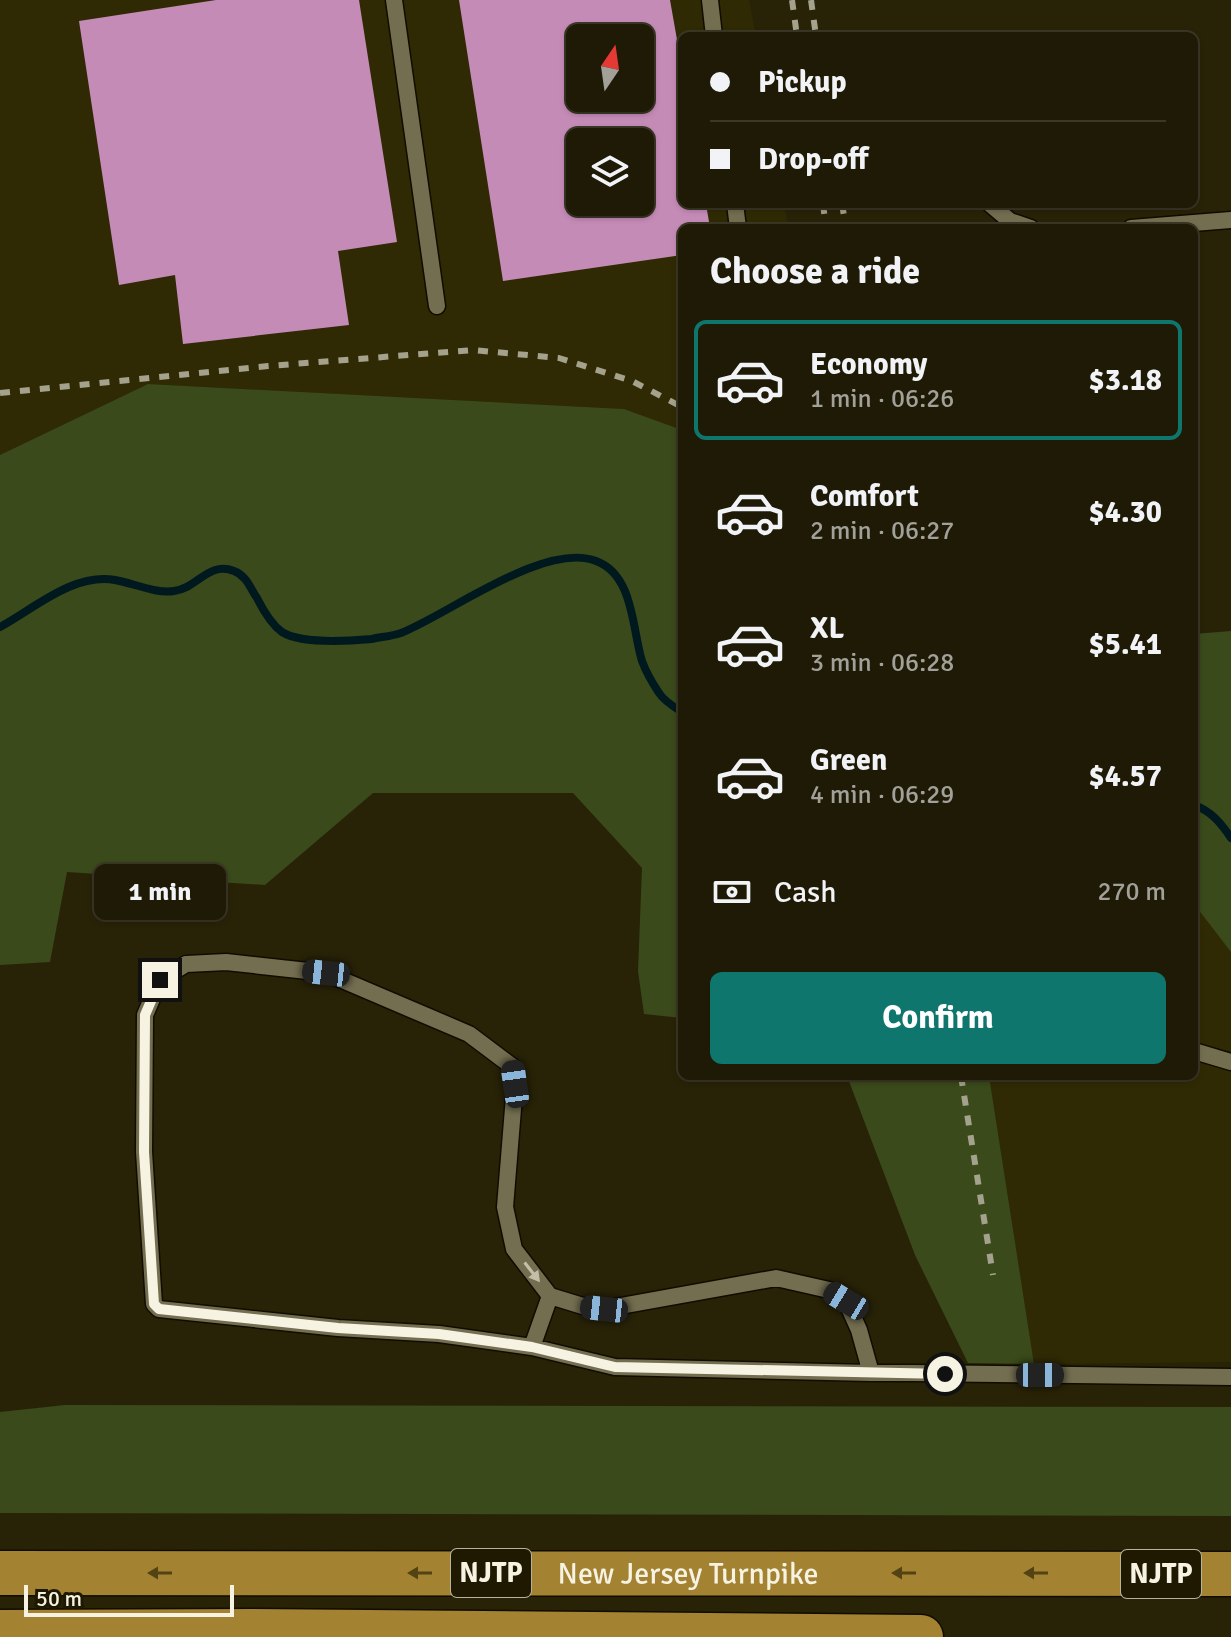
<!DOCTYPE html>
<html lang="en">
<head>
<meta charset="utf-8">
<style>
  body { margin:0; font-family:Signika,sans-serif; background:#26230f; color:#f1f3f6; height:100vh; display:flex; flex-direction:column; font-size:30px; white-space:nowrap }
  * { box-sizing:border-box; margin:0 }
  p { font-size:26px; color:#a1a19a }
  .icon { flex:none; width:44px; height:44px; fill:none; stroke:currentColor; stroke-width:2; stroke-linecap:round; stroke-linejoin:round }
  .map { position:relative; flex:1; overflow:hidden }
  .sheet { position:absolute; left:678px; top:224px; width:520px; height:856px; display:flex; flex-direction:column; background:#1e1a05; border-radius:12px; box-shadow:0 2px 6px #0004,0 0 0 2px #3c3827 }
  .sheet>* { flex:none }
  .top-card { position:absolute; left:678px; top:32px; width:520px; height:176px; border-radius:12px; box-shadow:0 2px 6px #0004,0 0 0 2px #3c3827; display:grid; align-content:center; height:176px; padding:0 32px; background:#1e1a05 }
  .needle { width:52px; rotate:13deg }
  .controls { position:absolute; left:566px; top:24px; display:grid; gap:16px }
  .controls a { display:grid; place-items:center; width:88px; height:88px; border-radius:12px; background:#1e1a05; box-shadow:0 2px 6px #0004,0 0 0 2px #3c3827; font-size:40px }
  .scale { position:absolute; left:24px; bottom:20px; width:210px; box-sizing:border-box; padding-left:8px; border:4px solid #f6f3e3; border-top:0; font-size:22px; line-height:28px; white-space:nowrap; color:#f6f3e3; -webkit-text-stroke:6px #1e1900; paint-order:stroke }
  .end { position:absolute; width:36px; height:36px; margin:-18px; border:10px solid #f6f3e3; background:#111; box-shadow:0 0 0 4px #111 }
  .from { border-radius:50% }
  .bubble { position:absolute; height:56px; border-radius:12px; background:#1e1a05; box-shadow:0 2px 6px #0004,0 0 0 2px #3c3827; font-size:26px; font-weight:700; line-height:56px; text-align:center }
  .car { position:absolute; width:24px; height:48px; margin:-24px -12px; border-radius:10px; box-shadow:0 0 6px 2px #0007; background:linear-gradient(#222 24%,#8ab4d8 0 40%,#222 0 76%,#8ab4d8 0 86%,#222 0) }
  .top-card b { display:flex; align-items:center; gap:28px; height:76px; font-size:30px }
  .top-card b+b { border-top:2px solid #3c3827 }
  .top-card i { width:20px; height:20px; background:#f1f3f6 }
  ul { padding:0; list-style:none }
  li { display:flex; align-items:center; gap:24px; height:120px; margin:0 16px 12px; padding:0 16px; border:4px solid transparent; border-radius:12px }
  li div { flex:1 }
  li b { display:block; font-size:30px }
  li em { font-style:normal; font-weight:700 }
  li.selected { border-color:#0f766e }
  li>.icon { width:72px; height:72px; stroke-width:1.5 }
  h2 { padding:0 32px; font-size:36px; line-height:96px }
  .pay { display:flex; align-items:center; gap:20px; height:88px; padding:0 32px; font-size:30px }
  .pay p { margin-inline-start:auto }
  .primary-button { display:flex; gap:16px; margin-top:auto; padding:16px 32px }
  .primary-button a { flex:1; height:92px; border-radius:12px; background:#0f766e; color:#fff; font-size:32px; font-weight:700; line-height:92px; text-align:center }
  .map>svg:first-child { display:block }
</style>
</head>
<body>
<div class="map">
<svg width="1231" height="1637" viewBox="0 0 1231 1637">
  <rect width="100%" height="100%" fill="#282307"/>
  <path fill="#302a04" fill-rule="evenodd" d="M0,0H749L756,36H682V204H784L788,228H682V430L624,409L148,384L0,455ZM580,38H640V98H580ZM580,142H640V202H580Z
    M1194,904L1231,952V1362L1034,1364L989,1076H1194Z"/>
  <path fill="#3a4a1b" d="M148,384L624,409L682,430V1018L644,1014L638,971L642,868L573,793H373L265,885L67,872L50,962L0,965V455Z
    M1231,631V952L1194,904V634Z
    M847,1076H989L1034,1364L968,1363L915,1255Z
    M65,1405L1231,1407V1516L0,1513V1412Z"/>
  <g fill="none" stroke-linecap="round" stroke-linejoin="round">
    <path stroke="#00191f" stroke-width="8" d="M0,627C35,608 73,573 115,580C133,583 156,594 174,591C198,588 208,561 234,571C247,576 250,588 257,598C263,610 271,624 282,632C301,644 349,641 372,639C381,637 392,636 401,633C449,614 545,541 596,561C634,575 632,629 642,661C646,672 653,684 659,693C664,701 674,707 682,712
      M1194,805C1211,811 1221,823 1231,838"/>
  </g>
  <path fill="#c58bb7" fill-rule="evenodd" d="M216,0H359L397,242L338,251L349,325L183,344L175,275L119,285L79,21Z
    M459,0H670L682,68V204H706L710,228H682V255L503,281ZM580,38H640V98H580ZM580,142H640V202H580Z"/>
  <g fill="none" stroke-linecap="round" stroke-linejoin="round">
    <defs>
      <path id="lane" d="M394,0L437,306
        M710,0L714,36
        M735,204L738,228
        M990,204L1010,221L1031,228
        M1131,228L1231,220
        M1194,1051L1231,1062
        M532,1347L550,1296
        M871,1373L859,1330L846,1301L829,1290L776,1278L604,1309L586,1307L550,1296L514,1249L505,1207L515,1084L513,1067L469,1034L326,973L226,962L186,964L160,980L145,1015L144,1152L154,1304L159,1309L338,1328L439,1334L532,1347L615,1367L871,1373H913L1231,1377"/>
      <g id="highway">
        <path id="s1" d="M0,1573L1231,1574"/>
        <path d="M0,1632L253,1631L921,1637"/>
      </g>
    </defs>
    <use href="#lane" stroke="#110c00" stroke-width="19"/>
    <use href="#highway" stroke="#110c00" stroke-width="47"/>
    <use href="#lane" stroke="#736e50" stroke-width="16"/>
    <use href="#highway" stroke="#a38232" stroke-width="44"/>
    <path stroke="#a4a18c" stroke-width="6" stroke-dasharray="10 10" stroke-linecap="butt" d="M792,0L797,36
      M811,0L816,36
      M823,204L826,228
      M842,204L846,228
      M0,393L268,366L473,350L559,358L632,381L682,407
      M961,1076L993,1275"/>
  </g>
  <defs><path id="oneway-solid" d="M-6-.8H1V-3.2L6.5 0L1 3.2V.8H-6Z" transform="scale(2)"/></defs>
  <use fill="#c2bea8" href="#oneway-solid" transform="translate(532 1272) rotate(52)"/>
  <g fill="#534314">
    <use href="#oneway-solid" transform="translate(160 1573) rotate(180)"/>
    <use href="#oneway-solid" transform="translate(420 1573) rotate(-180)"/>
    <use href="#oneway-solid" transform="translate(904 1573) rotate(-180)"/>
    <use href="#oneway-solid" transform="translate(1036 1573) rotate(-180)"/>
  </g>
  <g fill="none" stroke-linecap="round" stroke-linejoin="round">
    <path stroke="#f6f3e3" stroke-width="10" d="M160,980L145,1015L144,1152L154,1304L159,1309L338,1328L439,1334L532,1347L615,1367L945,1374"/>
  </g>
  <g text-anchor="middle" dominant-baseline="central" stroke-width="8" stroke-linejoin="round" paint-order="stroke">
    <g fill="#1e1900" stroke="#b5b29f" stroke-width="2">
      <rect x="451" y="1549" width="80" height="48" rx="6"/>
      <rect x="1121" y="1550" width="80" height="48" rx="6"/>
    </g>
    <g font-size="28" font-weight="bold" fill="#f6f3e3">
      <text x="491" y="1573">NJTP</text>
      <text x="1161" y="1574">NJTP</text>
    </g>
    <g font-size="30" fill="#f6f3e3" stroke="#1e1900">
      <text stroke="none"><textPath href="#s1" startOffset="688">New Jersey Turnpike</textPath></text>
    </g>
  </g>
</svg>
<div class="controls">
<a><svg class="needle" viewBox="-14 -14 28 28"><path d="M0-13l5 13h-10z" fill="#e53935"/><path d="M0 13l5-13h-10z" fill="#a1a19a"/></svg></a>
<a><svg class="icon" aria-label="layers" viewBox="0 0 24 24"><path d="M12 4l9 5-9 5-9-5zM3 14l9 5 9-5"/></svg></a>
</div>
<div class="scale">50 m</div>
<i class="end from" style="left:945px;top:1374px"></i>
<i class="end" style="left:160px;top:980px"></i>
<div class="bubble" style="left:94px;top:864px;width:132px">1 min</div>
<i class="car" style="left:326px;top:973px;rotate:276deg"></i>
<i class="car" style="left:515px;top:1084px;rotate:352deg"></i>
<i class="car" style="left:846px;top:1301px;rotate:301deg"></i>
<i class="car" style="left:604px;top:1309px;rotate:276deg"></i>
<i class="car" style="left:1040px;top:1375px;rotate:90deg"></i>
<div class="top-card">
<b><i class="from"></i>Pickup</b>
<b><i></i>Drop-off</b>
</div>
<section class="sheet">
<h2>Choose a ride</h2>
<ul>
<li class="selected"><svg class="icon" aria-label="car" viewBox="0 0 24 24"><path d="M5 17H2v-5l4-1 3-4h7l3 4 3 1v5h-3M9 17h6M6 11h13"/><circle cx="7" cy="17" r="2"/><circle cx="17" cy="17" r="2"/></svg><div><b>Economy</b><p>1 min · 06:26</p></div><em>$3.18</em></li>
<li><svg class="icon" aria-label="car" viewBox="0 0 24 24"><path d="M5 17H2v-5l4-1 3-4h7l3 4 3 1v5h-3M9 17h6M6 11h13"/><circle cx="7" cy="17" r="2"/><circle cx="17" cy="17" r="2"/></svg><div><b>Comfort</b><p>2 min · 06:27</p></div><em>$4.30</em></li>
<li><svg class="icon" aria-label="car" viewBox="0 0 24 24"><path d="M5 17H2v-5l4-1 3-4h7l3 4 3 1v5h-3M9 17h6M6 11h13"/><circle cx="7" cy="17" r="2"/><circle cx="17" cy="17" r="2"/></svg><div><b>XL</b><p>3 min · 06:28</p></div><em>$5.41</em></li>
<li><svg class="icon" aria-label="car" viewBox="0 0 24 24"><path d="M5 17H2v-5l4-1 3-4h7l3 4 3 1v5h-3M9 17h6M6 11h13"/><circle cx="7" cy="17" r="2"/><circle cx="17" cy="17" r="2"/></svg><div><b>Green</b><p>4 min · 06:29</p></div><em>$4.57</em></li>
</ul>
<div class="pay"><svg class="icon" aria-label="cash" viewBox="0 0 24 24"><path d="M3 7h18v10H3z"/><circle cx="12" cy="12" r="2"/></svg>Cash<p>270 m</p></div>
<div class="primary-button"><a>Confirm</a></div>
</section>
</div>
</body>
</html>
